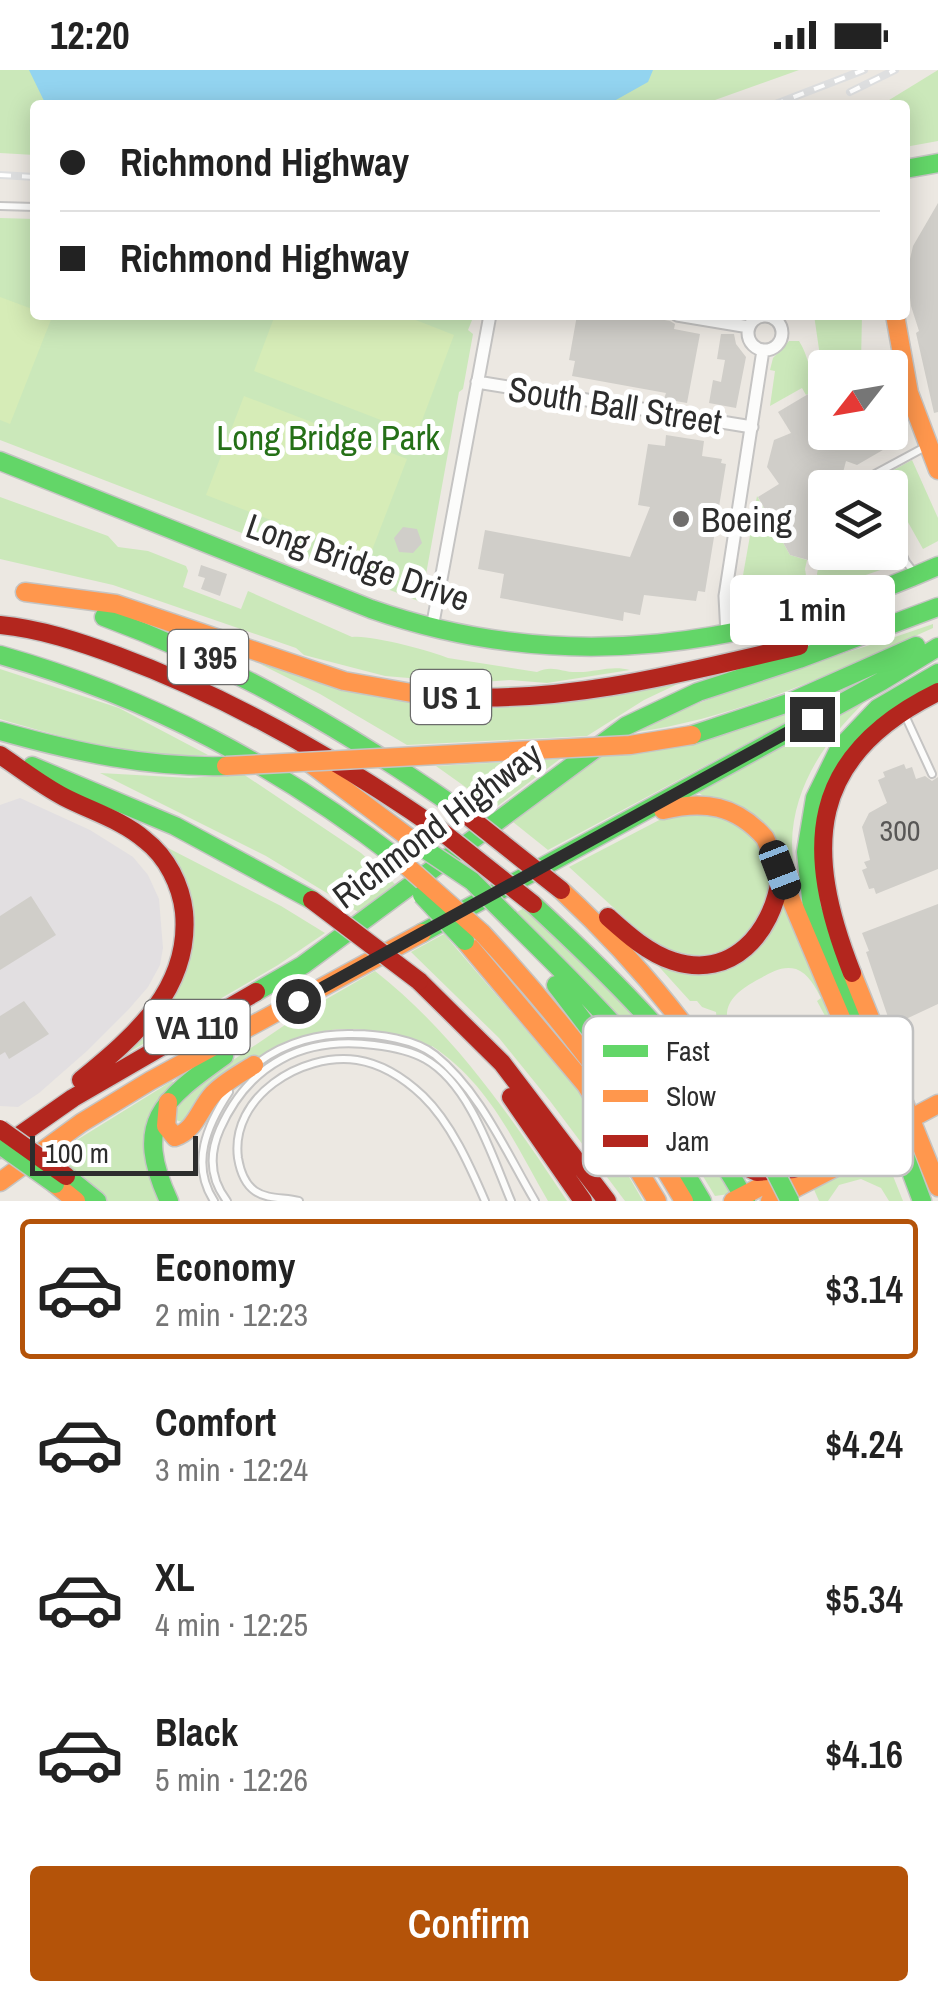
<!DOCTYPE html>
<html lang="en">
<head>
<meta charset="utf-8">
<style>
  body { margin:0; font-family:"Archivo Narrow",sans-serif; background:#f6f6f6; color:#222; height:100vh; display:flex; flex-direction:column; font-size:38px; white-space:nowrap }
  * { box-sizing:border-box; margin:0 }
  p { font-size:32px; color:#767676 }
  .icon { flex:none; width:55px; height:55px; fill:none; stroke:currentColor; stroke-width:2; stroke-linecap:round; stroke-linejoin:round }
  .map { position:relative; height:1131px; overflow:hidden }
  .drawer { display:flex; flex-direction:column; background:#fff; flex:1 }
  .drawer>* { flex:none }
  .banner { position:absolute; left:30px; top:30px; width:880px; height:220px; border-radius:10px; box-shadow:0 5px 25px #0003; display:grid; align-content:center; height:220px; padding:0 30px; background:#fff }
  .needle { width:65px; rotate:239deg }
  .controls { position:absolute; left:808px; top:280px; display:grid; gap:20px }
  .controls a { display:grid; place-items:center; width:100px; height:100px; border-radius:10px; background:#fff; box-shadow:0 5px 25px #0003; font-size:50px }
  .scale { position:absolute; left:30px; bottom:25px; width:168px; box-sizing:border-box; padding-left:10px; border:5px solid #2d2d2d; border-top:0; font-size:28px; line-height:35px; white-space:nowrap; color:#2d2d2d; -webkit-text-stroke:8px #fff; paint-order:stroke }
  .end { position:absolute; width:45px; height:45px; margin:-22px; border:12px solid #2d2d2d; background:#fff; box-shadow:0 0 0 5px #fff }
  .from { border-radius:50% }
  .bubble { position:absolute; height:70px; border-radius:10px; background:#fff; box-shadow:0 5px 25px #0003; font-size:32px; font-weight:600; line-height:70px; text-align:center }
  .car { position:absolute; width:30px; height:60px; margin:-30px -15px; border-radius:12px; box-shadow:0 0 8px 2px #0007; background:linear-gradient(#222 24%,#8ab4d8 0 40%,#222 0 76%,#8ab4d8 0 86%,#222 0) }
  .banner b { display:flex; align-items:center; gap:35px; height:95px; font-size:38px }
  .banner b+b { border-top:2px solid #e0e0e0 }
  .banner i { width:25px; height:25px; background:#222 }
  ul { padding:18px 0 0; list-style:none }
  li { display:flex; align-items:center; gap:30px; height:140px; margin:0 20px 15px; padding:0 10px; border:5px solid transparent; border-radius:10px }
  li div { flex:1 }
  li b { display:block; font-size:38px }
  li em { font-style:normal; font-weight:600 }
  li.current { border-color:#b45309 }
  li>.icon { width:90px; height:90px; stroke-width:1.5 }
  .primary-button { display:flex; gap:20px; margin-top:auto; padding:20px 30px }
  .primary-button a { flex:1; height:115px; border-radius:10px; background:#b45309; color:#fff; font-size:40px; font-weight:600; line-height:115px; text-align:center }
  .status { display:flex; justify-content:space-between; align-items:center; height:70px; padding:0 50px; background:#fff; direction:ltr }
  .status svg { height:28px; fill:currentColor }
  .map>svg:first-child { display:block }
</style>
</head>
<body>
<div class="status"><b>12:20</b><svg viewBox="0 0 49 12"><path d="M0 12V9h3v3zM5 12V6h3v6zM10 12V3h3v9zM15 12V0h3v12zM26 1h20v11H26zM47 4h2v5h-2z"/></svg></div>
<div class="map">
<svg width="938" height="1131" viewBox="0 0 938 1131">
  <rect width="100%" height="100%" fill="#ece8e2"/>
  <path fill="#e2dfe1" d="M20,728L90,760L133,787L148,805L159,829L163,878L160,895L148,917L128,940L88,980L39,1023L18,1037L0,1036V735Z"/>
  <path fill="#cbe8ba" d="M0,0H799L701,35H35V85L0,83Z
    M938,0V71L905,77V35H881Z
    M0,148L35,149V245H474L468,260L473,264L463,319L459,322L421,532L0,370Z
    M814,245H862L861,292L852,297L839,288H828L825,284L820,286Z
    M789,271H799C809,286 808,302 820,317L825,314L818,302L825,304V318L820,317L806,325L802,318L770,336L775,301L770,300L773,288Z
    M912,390L938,448V471L923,479L900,438L890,440V418L882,417L890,402Z
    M757,426L790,485L807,490L805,499L809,524L748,538L742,535L739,528Z
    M0,427L108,466L118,477L148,481L186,496L188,501L183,517L241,539L248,521L352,567C368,564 432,581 448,588L537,602C553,594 562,603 579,602C596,602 612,595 630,600L547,613L510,610L469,613L385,606L304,585L296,578L113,515L0,489Z
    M848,483H884L892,496L822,520L817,504L819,493L827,495Z
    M933,554V558C837,601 742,647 636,662C729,614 834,589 933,554Z
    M260,594L357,621L684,611L644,630L587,666L407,675L320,624Z
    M0,599L119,638L208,685C131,687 72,670 0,649Z
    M850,618L548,780L513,752L596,688Z
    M873,624C831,663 793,712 792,773C792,791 796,810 798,828L778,777L699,723Z
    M560,689L495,738L436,696Z
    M100,703L190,708L243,704L361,783L395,814L358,842L266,786Z
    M719,743L755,764L773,806L762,850L732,879L697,887L670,881L649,870L569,797L667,746Z
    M168,778L281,836L325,863L278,895L114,991L181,912Z
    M784,834L859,1001L856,1005L850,1003L847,997L851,994L817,931L821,928C815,917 809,904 796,899C782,895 770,903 759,909C735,922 718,936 732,964L729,967L759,1024L723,972L726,967L717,953L716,942L702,937L697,931H690L652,889L705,901Z
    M526,837C606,915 684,994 745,1089L739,1094L517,842Z
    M444,864L581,1024L643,1131H625L550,1031L499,968L411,882Z
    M375,901C456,965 511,1047 567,1131H548C514,1072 490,1015 432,976L429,979C318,928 263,982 182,1052L173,1049L180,1032L195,1016L304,942Z
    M599,949L660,1013L730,1120L729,1124L715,1126L647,1014Z
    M172,1011L174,1013L160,1028L161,1131H107L51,1086Z
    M869,1088L880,1090L879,1094L893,1106L903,1131H889L881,1118L861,1109L839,1115L828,1131H819L812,1115Z"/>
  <path fill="#d6ecb7" d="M0,227L35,240V245L52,247L10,354L0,350Z
    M275,245H403L454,265L417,364L254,301Z
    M244,326L407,389L369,488L206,425Z"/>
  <path fill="#93d4f0" d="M29,0H653L648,12L607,35H455L449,30L445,35H46Z"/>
  <path fill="#d0cec9" d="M938,133V342L934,343L916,263L919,261L911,236L907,202L913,176Z
    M577,245H637L670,251L675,254L674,259L700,264L687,333L664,329L666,323L572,306L575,291L569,290Z
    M721,264H734L736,274L746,287L736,338L709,333L713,310L721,312L725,290L717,289Z
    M820,317L825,318V362H880L888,377L857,395L846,391L839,418H825V482H848L826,495L790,485L758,427L779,414L767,397L774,370L791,363L778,342Z
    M666,365L704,371L702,386L722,389L721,393L726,394L705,522L698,521L696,531L644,525L640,545L624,542L623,551L500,528L504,504L478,499L485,460L630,487L650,437L638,435L648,374L665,376Z
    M403,457L417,459L422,473L413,483L399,482L394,468Z
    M201,495L227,504L220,526L201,519L205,508L198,506Z
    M904,694L906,699L912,697L916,709L925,706L932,711L938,707V799L876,824L874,818L869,819L862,800L867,798L864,792L870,790L862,757L869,743L887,733L878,710L885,707L883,702Z
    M31,826L56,865L0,900V846Z
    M938,834V934L891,956L866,882L869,881L862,863Z
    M24,931L49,964L9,989L5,982L0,985V946Z"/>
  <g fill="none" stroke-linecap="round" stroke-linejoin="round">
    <defs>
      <path id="lane" d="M0,136L35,137
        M872,418L875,404L927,376
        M890,459L906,492L916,505
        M903,641L932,704
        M259,992C286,972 320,963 353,964C378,964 415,969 435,985C480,1021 506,1082 535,1131
        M854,1026L875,1015
        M214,1131C190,1094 207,1055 229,1022
        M227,1131C210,1109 209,1084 220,1059C249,994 303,966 374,975C391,977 410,980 425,989C470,1014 492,1086 511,1131
        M299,1131C285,1127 268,1130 255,1121C245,1114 240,1100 238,1088C230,1027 301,982 357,990C383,994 404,1008 423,1026C451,1053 470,1096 485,1131"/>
      <path id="street" d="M677,245L749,257
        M748 263a17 17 0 1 1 34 0a17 17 0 1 1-34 0Z
        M477,312L752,357
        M432,558L490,245
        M727,565L725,526L763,280"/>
      <path id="fast" d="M905,99L938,93
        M0,391L371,539C565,607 754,577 938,496
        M104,547C234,595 350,663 464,743
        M0,585C152,628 276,695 401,791
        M0,661C75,682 148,698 226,696
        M692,665L788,633L916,576
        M32,696L175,756L312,830
        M533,834C616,911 694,988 753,1085
        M509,848C598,936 684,1021 746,1131
        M422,863L882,611L938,577
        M556,915L636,1020L702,1131
        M256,922L303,895L626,656L698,622L799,589L938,537
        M66,1106L97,1131
        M169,1131C133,1053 161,1031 224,986
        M922,1131L812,838L806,782L815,728L839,679L878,638L938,603"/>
      <path id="slow" d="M895,245L909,323L938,400
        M25,522L116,534L344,611L423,625L461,627
        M303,688L420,776
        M663,740C704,730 736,735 765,768L850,969L865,976
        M561,820C633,887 694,960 745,1044
        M482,863C559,946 627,1033 684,1131
        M465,871L586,1015L657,1131
        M852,903L938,1117
        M168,1032L166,1056L175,1067C196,1060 199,1039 213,1024C224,1012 240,1004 254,995
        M0,1112L81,1053L150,1011L422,863
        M55,1114L76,1131
        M733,1131L868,1061L895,1057L938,1034
        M770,1131L879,1075L895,1057"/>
      <path id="jam" d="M0,555C41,559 80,572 118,586C234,629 340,691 441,761
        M461,627C575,632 689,601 799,576
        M0,685C21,699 41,715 64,727C91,741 122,750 145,770C167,787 181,815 184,842C191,918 135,966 81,1010
        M608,847C627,864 648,883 673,891C732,910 772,863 780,809
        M852,903C803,779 807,686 938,622
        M419,911L502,993L607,1131
        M511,1027L583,1131
        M0,1079L73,1028L256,922
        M722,1087L757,1102L794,1099"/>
    </defs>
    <use href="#lane" stroke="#c5c4c3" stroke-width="10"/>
    <use href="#street" stroke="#c5c4c3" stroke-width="15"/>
    <use href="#fast" stroke="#c5c4c3" stroke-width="21"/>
    <use href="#slow" stroke="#c5c4c3" stroke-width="21"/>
    <use href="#jam" stroke="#c5c4c3" stroke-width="21"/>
    <use href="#lane" stroke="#fcfcfb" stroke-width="6"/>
    <use href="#street" stroke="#fcfcfb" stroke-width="11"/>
    <use href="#fast" stroke="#63d668" stroke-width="18"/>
    <use href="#slow" stroke="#ff974d" stroke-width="18"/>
    <use href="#jam" stroke="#b3261e" stroke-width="18"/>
    <defs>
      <path id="rail" d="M850,22L895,0
        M773,35L864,0
        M0,105L35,107"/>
    </defs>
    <use href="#rail" stroke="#dedfe0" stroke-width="8"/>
    <use href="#rail" stroke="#fff" stroke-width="4" stroke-dasharray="11" stroke-linecap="butt"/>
    <defs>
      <path id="fast-bridge" d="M420,776L472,811L509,848
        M422,825L465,871
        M0,1075L55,1114
        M764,1080L790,1131"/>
      <path id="slow-bridge" d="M226,696L630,675L692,665
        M401,791L482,863"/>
      <path id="jam-bridge" d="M464,743L561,820
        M441,761L533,834
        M312,830L419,911
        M0,1059L66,1106"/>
    </defs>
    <use href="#fast-bridge" stroke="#c5c4c3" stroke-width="21" stroke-linecap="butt"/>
    <use href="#slow-bridge" stroke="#c5c4c3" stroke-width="21" stroke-linecap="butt"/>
    <use href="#jam-bridge" stroke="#c5c4c3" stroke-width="21" stroke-linecap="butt"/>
    <use href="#fast-bridge" stroke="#63d668" stroke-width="18"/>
    <use href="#slow-bridge" stroke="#ff974d" stroke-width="18"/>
    <use href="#jam-bridge" stroke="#b3261e" stroke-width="18"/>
  </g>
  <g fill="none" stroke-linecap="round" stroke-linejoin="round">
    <path stroke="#2d2d2d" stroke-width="12" d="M298,931L812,649"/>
  </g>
  <circle fill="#706e6c" stroke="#fff" stroke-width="4" cx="681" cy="449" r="10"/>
  <g text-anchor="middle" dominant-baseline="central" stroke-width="10" stroke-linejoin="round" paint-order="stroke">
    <g font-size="30" fill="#585756">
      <text x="900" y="760">300</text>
    </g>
    <g fill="#fff" stroke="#6c6c6c" stroke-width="2.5">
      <rect x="168" y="560" width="80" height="54" rx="8"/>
      <rect x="411" y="600" width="80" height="54" rx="8"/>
      <rect x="144.5" y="930" width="105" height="54" rx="8"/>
    </g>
    <g font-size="32" font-weight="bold" fill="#2d2d2d">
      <text x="208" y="587">I 395</text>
      <text x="451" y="627">US 1</text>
      <text x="197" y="957">VA 110</text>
    </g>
    <g font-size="35" fill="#2d2d2d" stroke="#fff">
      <text transform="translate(615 335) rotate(9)">South Ball Street</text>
      <text transform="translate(358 492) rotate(19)">Long Bridge Drive</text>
      <text transform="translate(437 755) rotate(-37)">Richmond Highway</text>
    </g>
    <g font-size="35" fill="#257017" stroke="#fff">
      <text x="328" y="367">Long Bridge Park</text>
    </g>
    <g font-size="35" fill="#2d2d2d" stroke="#fff" text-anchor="start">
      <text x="701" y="449">Boeing</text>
    </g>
  </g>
  <rect x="583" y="946" width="330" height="160" rx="15" fill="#fff" stroke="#c0c0c0" stroke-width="2.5"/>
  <rect x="603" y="975" width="45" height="12" fill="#63d668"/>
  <rect x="603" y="1020" width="45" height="12" fill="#ff974d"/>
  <rect x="603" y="1065" width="45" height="12" fill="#b3261e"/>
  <g font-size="28" fill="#2d2d2d">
    <text x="666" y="991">Fast</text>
    <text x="666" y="1036">Slow</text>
    <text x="666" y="1081">Jam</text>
  </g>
</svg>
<div class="controls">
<a><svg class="needle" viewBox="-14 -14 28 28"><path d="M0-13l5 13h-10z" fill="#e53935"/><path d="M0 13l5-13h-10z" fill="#767676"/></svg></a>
<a><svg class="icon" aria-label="layers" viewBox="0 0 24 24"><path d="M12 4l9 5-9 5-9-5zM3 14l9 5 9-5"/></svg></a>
</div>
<div class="scale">100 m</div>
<i class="end from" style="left:298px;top:931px"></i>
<i class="end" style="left:812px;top:649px"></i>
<div class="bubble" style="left:730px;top:505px;width:165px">1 min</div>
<i class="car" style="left:780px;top:800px;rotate:159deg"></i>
<div class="banner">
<b><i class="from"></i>Richmond Highway</b>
<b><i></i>Richmond Highway</b>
</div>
</div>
<section class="drawer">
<ul>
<li class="current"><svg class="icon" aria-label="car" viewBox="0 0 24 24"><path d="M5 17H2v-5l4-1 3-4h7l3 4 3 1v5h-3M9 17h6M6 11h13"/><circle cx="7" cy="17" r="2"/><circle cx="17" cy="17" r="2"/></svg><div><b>Economy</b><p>2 min · 12:23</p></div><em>$3.14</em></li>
<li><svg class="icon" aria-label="car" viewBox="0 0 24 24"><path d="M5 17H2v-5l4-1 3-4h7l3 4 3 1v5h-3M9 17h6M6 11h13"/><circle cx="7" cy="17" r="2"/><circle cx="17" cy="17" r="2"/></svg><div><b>Comfort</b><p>3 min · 12:24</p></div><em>$4.24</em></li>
<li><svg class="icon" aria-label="car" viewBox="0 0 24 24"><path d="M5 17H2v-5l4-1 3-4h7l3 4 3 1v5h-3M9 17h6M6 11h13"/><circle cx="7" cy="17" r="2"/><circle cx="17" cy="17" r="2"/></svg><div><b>XL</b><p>4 min · 12:25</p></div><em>$5.34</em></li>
<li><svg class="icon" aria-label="car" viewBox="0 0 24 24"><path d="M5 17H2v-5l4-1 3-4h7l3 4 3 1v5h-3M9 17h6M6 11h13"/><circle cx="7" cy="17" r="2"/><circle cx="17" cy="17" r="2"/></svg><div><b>Black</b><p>5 min · 12:26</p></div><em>$4.16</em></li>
</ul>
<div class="primary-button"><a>Confirm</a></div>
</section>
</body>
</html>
